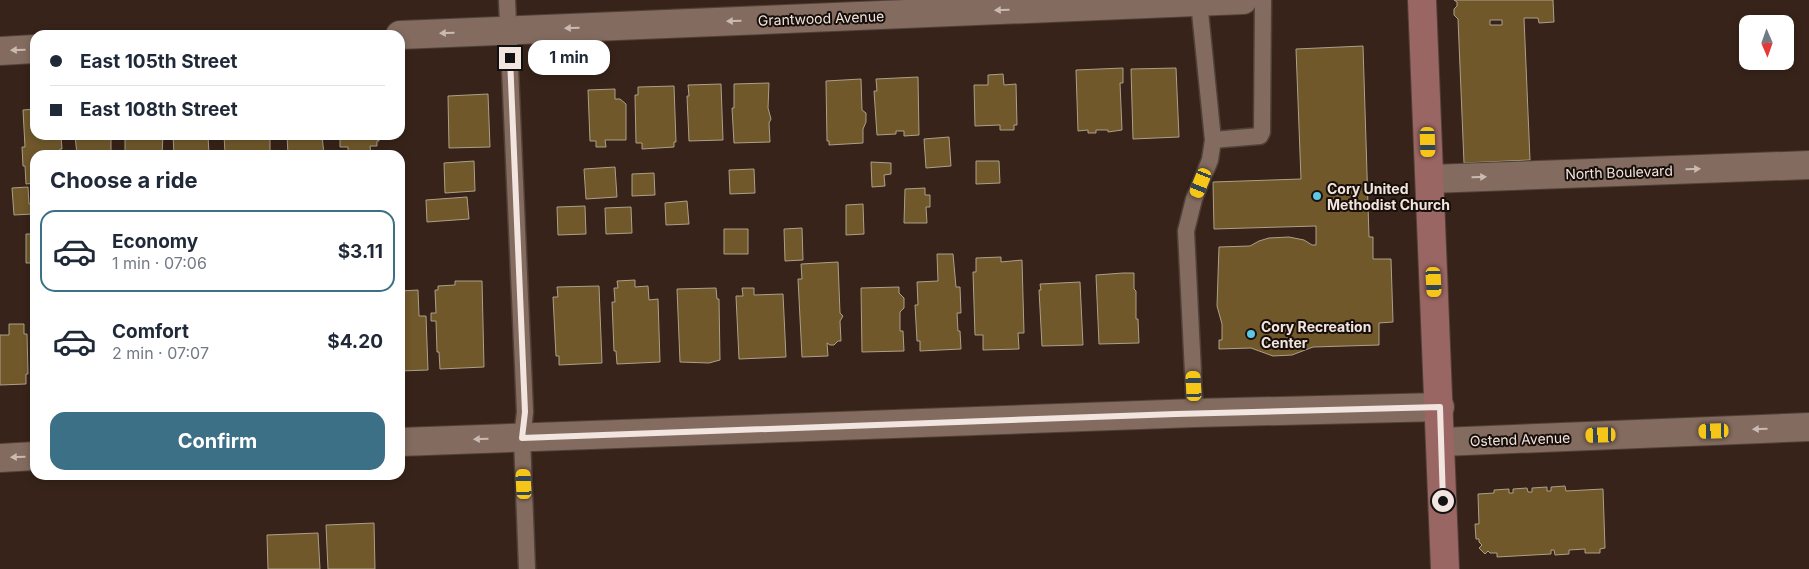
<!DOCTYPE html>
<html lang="en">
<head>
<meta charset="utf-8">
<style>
  body { margin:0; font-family:Inter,sans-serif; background:#f2f2f3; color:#1f2937; height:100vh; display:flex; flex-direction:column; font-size:19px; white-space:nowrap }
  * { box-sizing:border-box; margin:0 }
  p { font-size:16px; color:#747a83 }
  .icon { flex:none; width:28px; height:28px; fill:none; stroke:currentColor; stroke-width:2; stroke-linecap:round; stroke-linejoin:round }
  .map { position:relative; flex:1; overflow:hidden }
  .sheet { position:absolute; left:30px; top:150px; width:375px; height:330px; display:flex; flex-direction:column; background:#fff; border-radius:15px; box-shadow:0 2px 8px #0003 }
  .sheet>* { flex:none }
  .banner { position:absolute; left:30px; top:30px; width:375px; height:110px; border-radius:15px; box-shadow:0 2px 8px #0003; display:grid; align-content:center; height:110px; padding:0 20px; background:#fff }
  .needle { width:32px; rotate:178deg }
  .tools { position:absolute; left:1739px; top:15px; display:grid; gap:10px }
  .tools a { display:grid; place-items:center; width:55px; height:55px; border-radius:10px; background:#fff; box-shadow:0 2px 8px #0003; font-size:25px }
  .end { position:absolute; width:22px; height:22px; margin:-11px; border:6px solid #f2e4de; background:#111; box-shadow:0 0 0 2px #111 }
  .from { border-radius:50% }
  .bubble { position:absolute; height:35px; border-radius:15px; background:#fff; box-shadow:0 2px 8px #0003; font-size:16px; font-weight:700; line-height:35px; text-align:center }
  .car { position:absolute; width:15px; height:30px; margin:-15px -8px; border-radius:6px; box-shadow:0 0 4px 1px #0007; background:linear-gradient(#f5c518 24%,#345 0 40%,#f5c518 0 76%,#345 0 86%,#f5c518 0) }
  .banner b { display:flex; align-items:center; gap:18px; height:48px; font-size:19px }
  .banner b+b { border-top:1px solid #e0e1e3 }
  .banner i { width:12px; height:12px; background:#1f2937 }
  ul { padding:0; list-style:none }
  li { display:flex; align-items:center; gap:15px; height:82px; margin:0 10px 8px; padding:0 10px; border:2px solid transparent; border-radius:15px }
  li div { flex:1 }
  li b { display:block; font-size:19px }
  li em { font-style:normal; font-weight:700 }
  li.current { border-color:#3b7087 }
  li>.icon { width:45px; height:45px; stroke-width:1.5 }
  h2 { padding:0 20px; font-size:22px; line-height:60px }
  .primary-button { display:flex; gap:10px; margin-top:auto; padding:10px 20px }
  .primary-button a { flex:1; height:58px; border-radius:15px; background:#3b7087; color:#fff; font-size:20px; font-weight:700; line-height:58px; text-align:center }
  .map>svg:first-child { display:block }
</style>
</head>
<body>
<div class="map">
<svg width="1809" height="569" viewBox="0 0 1809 569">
  <rect width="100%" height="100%" fill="#372319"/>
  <path fill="#70582b" stroke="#aca089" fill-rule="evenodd" d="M1454,0H1553L1554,22L1539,23L1538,18H1524L1530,160L1464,163L1458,19L1454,15V9L1457,6V2ZM1490,20H1502V25H1490Z
    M1363,46L1369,237H1373V259H1391L1393,322L1379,323V345L1313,347L1292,355L1273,356L1251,348L1219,349V340H1222V324L1217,306L1219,247L1250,246L1259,241L1269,238L1289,237L1304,240L1312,245H1316V226L1214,229L1213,182L1301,179L1296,49Z
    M1123,68V83H1120L1122,130L1108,132V130H1096V133H1088V130L1078,131L1076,70Z
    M1176,68L1179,137L1133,139L1131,69Z
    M1003,74L1004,85L1016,84L1017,125H1014V130H1000V125L975,126L974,85H988V75Z
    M918,77L919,135L904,136V131H896V134L877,135L874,91H877L876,79Z
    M861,79L862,110L866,113V122L863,129V143L829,145V141H827L826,81Z
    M769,83L768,108L771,119L769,123L770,142L734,143L732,108H734V84Z
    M721,84L723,140L689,141L687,96H689L688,85Z
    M674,86L676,142H674V147L642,149V143H636L635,95H638V87Z
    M615,89V99H620L626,104V140H605L606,147H596V141H590L588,90Z
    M488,94L490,147L449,148L448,96Z
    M35,109V135L61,136L62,149H60V155H35V183L26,184L25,166H23L22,147H25L23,110Z
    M75,135H111V155H77Z
    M125,135H163L162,155H125Z
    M173,135H208L209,155H174Z
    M224,135H270V151L247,152V155H230V153H225Z
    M287,135H322L324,155H288Z
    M340,135H379V141H377V146H370L371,155H348V147H340Z
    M949,137L951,166L926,168L924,139Z
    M474,161L475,191L445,193L444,163Z
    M976,161H999L1000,183L976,184Z
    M871,162L891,163V174L884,175L885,186L872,187Z
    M615,167L617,197L586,199L584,169Z
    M754,169L755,193L730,194L729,170Z
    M654,173L655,195L632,196V174Z
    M28,187L29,204H33V214L14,215L12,188Z
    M925,188V195H930V207H926L927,223H904L905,189Z
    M467,197L469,219L427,222L426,200Z
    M687,201L689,224L666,225L665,203Z
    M863,204L864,234L846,235V205Z
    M585,206L586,234L558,235L557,207Z
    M631,207L632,233L606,234L605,208Z
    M802,228L803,260L785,261L784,229Z
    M724,229H748V254H724Z
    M26,234H35V263H26Z
    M937,254H953L956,287H960L961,313H957L958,331H960L961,349L920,351V341H917L915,305H918L917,282L938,281Z
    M1001,257V262L1022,260L1024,333H1018L1019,349L983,350V335H975L973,272H976V258Z
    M838,262L840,313L843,316L840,321L841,341H838L834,345H830L827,343L828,356L802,357L798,279H802L801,264Z
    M1123,273H1134V289L1136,291V319H1138L1139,343L1099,344L1096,275Z
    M635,280V287L648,286L649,300L658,299L660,362L617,364L616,351H614L612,302H615L614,288H618L617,281Z
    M455,281H482L484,367L440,369L439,352H437L436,321H431V313H436L435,290H438V286L455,285Z
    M1080,282L1083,345L1042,346L1039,290H1041L1040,284Z
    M599,286L602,363L559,365V356H556L553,297H558L557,287Z
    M899,287V293L904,298V308L900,312V331H903L904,351L862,352L861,288Z
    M716,288L717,299H719L720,360L709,363L680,362L677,289Z
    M742,288H754V295L783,294L786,357L739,359L736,296H743Z
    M418,290L419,316H426L428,370L400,371V291Z
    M9,324H24V334H27L28,374H26V384L0,385V335H9Z
    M1565,486L1566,491L1603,489L1605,548L1600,549V553H1585V549L1569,550V554L1555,555L1554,550H1551V554L1497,557V553H1490L1488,551L1485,554L1479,548L1482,545L1479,542V539H1476L1475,524H1479L1478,494L1494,493V490L1509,489V493H1513V489L1527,488L1528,492H1532V488L1547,487V491H1551V487Z
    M374,523L375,569H328L326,525Z
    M318,533L320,569H268L267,535Z"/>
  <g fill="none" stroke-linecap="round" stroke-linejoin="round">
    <defs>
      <path id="lane" d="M507,0L525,412L522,438L527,569
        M1213,140L1260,136L1262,132L1263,0
        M1195,413L1186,231L1194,199L1210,160L1213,140L1199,2"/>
      <path id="street" d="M400,35L1243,0
        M0,51L35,49
        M1430,179L1809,165
        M400,442L1195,413L1440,407
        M1441,442L1809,427
        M0,458L35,456"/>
      <path id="secondary" d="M1422,0L1445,569"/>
    </defs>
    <use href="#lane" stroke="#514038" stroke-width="19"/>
    <use href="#street" stroke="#514038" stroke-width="30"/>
    <use href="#secondary" stroke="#514038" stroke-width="30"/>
    <use href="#lane" stroke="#836b5f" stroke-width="16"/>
    <use href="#street" stroke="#836b5f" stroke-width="28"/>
    <use href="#secondary" stroke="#9a6663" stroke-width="28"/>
  </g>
  <defs><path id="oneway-solid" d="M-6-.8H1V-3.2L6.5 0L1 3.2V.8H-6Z" transform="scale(1.25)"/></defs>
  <g fill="#cbbab2">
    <use href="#oneway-solid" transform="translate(1002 10) rotate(178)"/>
    <use href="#oneway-solid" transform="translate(734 21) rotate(178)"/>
    <use href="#oneway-solid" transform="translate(572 28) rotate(178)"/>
    <use href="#oneway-solid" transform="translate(447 33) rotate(178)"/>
    <use href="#oneway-solid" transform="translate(18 50) rotate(178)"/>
    <use href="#oneway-solid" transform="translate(1693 169) rotate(-2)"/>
    <use href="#oneway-solid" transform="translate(1479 177) rotate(-2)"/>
    <use href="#oneway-solid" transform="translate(1760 429) rotate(178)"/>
    <use href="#oneway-solid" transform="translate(481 439) rotate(178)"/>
    <use href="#oneway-solid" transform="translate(18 457) rotate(178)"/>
  </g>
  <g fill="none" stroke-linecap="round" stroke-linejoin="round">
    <path stroke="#f2e4de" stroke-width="6" d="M510,58L525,412L522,438L1176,414L1440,407L1443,501"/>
  </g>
  <g fill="#5dc7e8" stroke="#180f0a" stroke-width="2">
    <circle cx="1317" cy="196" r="5"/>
    <circle cx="1251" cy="334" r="5"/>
  </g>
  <g text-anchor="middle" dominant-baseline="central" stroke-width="4" stroke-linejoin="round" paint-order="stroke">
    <g font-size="14" fill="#f2e4de" stroke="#180f0a">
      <text transform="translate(821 18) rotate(-2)">Grantwood Avenue</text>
      <text transform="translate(1619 172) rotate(-2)">North Boulevard</text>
      <text transform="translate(1520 439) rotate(-2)">Ostend Avenue</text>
    </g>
    <g font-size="14" font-weight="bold" fill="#f2e4de" stroke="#180f0a" text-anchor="start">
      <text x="1327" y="188">Cory United<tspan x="1327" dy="16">Methodist Church</tspan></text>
      <text x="1261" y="326">Cory Recreation<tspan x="1261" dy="16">Center</tspan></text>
    </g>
  </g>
</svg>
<div class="tools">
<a><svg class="needle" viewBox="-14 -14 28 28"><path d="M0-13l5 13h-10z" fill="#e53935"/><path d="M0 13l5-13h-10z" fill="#747a83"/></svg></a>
</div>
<i class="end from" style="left:1443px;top:501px"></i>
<i class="end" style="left:510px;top:58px"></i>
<div class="bubble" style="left:528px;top:40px;width:82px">1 min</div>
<i class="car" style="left:1428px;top:142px;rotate:178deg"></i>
<i class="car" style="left:1201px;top:183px;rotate:202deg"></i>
<i class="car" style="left:1434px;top:282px;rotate:177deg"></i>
<i class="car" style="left:1194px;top:386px;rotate:357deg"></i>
<i class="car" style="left:1714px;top:431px;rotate:268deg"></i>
<i class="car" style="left:1601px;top:435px;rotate:268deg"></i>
<i class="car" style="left:524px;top:484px;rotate:357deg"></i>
<div class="banner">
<b><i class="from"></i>East 105th Street</b>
<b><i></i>East 108th Street</b>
</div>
<section class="sheet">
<h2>Choose a ride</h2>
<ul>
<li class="current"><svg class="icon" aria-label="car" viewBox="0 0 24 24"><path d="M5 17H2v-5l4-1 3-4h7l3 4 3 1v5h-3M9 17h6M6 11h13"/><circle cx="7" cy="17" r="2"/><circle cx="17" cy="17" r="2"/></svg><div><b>Economy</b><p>1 min · 07:06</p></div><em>$3.11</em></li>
<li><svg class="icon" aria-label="car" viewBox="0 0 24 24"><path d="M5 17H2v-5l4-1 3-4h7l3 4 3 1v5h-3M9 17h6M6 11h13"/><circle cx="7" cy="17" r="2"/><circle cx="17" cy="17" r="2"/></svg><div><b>Comfort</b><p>2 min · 07:07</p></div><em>$4.20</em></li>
</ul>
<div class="primary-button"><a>Confirm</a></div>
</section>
</div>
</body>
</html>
